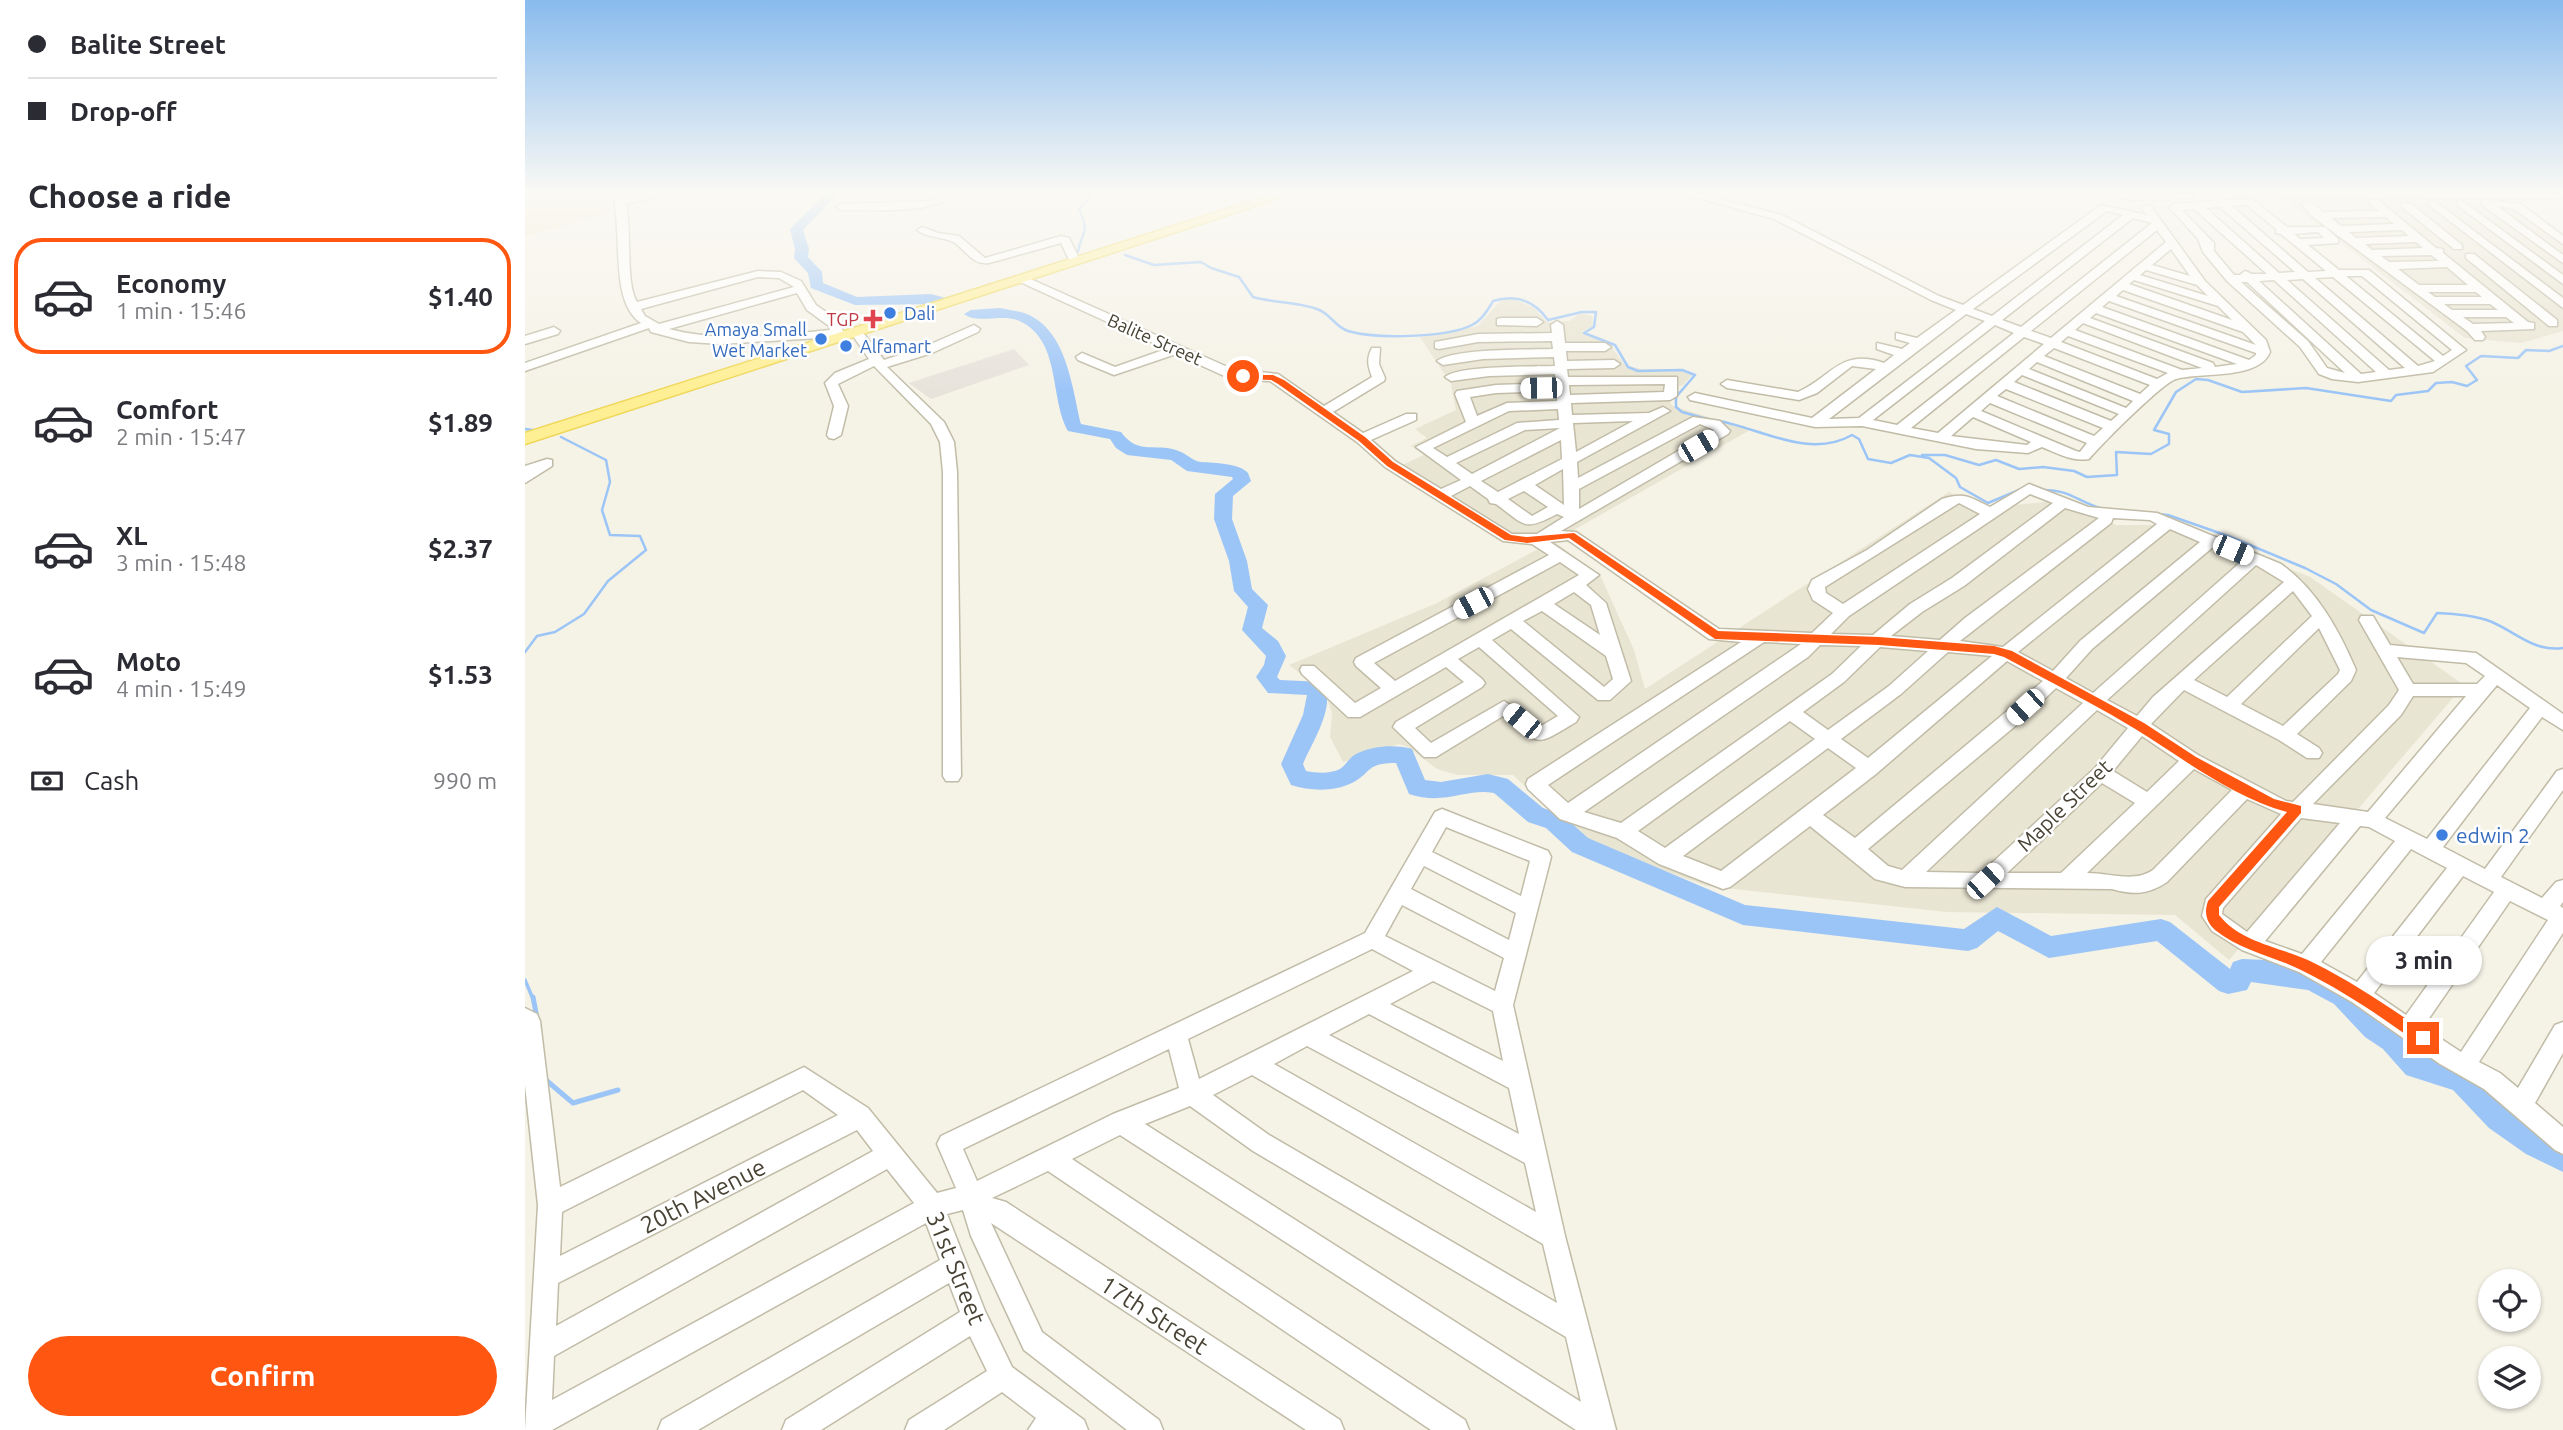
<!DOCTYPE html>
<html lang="en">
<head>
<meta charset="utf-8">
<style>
  body { margin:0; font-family:Ubuntu,sans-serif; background:#f2f2f3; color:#2b2b33; height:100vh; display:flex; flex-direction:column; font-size:26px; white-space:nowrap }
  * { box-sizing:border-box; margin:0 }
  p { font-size:23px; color:#7c7c81 }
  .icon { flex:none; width:38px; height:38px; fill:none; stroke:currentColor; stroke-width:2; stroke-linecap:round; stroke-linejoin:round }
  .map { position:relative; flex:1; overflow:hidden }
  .details { display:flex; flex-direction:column; background:#fff; width:525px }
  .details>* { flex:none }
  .hud { display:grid; align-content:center; height:154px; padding:0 28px; background:#fff }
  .fabs { position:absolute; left:1953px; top:1269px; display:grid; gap:14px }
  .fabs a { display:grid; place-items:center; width:63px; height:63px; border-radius:50%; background:#fff; box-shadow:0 2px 5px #0004; font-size:35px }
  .end { position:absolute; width:32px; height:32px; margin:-16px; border:9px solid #ff5712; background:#fff; box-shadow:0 0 0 4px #fff }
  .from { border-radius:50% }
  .bubble { position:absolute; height:49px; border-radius:24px; background:#fff; box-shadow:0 2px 5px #0004; font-size:23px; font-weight:700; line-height:49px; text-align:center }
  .car { position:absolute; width:21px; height:42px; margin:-21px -10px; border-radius:9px; box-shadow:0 0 5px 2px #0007; background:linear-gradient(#fff 24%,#345 0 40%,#fff 0 76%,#345 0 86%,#fff 0) }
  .hud b { display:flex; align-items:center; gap:24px; height:66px; font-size:26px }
  .hud b+b { border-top:2px solid #e1e1e2 }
  .hud i { width:18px; height:18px; background:#2b2b33 }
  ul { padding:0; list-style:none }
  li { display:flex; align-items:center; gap:21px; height:116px; margin:0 14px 10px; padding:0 14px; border:4px solid transparent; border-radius:28px }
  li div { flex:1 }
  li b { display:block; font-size:26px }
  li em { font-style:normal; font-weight:700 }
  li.active { border-color:#ff5712 }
  li>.icon { width:63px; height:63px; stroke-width:1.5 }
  h2 { padding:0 28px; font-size:32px; line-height:84px }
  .pay { display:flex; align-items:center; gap:18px; height:77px; padding:0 28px; font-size:26px }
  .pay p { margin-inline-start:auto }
  .cta { display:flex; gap:14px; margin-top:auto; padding:14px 28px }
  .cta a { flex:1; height:80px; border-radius:42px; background:#ff5712; color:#fff; font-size:28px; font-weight:700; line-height:80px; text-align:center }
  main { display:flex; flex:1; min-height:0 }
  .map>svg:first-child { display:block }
</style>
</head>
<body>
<main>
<section class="details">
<div class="hud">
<b><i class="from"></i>Balite Street</b>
<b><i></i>Drop-off</b>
</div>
<h2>Choose a ride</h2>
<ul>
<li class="active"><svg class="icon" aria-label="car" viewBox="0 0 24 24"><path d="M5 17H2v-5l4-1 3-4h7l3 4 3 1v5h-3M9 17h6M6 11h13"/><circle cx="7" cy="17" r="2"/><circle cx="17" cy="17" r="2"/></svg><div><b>Economy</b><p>1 min · 15:46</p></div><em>$1.40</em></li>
<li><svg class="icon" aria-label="car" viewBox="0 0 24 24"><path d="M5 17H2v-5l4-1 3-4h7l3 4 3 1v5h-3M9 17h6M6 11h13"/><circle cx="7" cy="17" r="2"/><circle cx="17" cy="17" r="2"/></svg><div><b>Comfort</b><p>2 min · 15:47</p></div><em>$1.89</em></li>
<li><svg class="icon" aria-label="car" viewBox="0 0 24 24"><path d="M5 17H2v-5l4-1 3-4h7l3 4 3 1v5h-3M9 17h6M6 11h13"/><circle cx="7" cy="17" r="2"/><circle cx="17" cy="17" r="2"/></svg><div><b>XL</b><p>3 min · 15:48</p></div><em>$2.37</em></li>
<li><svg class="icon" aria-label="car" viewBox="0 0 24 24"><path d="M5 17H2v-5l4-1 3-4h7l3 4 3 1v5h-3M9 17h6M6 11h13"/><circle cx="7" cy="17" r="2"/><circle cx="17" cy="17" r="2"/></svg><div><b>Moto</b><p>4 min · 15:49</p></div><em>$1.53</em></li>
</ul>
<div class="pay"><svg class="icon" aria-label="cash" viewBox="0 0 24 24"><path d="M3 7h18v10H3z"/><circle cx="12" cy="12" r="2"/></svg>Cash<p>990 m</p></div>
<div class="cta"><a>Confirm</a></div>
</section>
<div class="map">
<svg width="2038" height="1430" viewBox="0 0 2038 1430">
  <rect width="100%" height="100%" fill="#f5f2e6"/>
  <path fill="#e9e5d3" d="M1982,196L2038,237V331L1996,343L1940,338L1756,197Z
    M987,298L1009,308L1022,322L1044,321L1056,313L1067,316L1068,326L1057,332L1081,340L1100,365L1116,369H1151L1167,375L1158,385L1152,387L1145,403L1148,406L1225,430L1047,531L987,535L877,465L899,455L886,446L902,438L890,429L931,410L926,384L895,337L953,326L977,299Z
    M1424,492L1450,509L1538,500L1591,525H1652L1785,577L1939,685L1704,960L1650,915L1422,912L1182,886L1061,843L988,775H932L912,769L883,747L874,744L818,762L805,737L807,713L800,692L764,665L912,603L1028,541L1075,575L1109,650L1120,689Z"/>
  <path fill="#e7e3db" d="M489,349L504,365L406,399L384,383Z"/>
  <path fill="#efeace" d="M0,192H85L87,213L0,236Z"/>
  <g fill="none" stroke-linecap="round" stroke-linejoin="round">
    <path stroke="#9cc5f7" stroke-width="2.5" d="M553,251C558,229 565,234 554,209L566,196L564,192
      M600,255L629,265L676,262L686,268L714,277L728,297C749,303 772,302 792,309C805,313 810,327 823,331C850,339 921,338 947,325C957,320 963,310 968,301C991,294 1009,300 1023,320L1057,312H1071L1069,327L1059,333L1090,345L1103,367L1113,371L1157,370L1170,375L1151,397V407L1157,412L1182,419
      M1189,420C1234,427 1283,460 1327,435L1334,439L1343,459L1366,463L1385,455L1404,458L1431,478L1435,487L1463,503L1494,490
      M0,429L8,430
      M1397,455H1420L1454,465L1471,460L1494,469L1518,467L1549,471L1562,477L1592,475L1591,452L1626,454L1644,444V434L1629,430L1651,392L1671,379L1683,380L1717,392L1781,388L1866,401L1871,395L1903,391L1911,383L1927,382L1942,386L1952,380L1941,366L1956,356L1993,358L2001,350L2024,351L2038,346
      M1518,490C1547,490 1552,502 1578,509
      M1600,511L1643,515L1703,536L1780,568L1811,584L1846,610L1899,633L1912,613C1930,614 1949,615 1967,622C1992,633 2009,652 2038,648
      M0,652L12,636L30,632L59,614L83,581L121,550L115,536L85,535L77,510L85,482L81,460L36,437"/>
    <path stroke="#9cc5f7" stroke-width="3.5" d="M0,980L8,999"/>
    <path stroke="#9cc5f7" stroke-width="5" d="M8,997L12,1018
      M22,1081L48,1103L93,1090"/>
    <path fill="#9cc5f7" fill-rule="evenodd" d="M302,192H315L278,230L284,249L283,257L297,272L298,283L332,297L406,294L421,298V304L330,305L286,288L283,273L269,258L270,249L265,229Z
      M475,308C484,310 494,311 502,314C542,331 547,387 556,424L596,432C614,457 633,441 656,452C663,455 668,461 676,462C690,463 714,463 723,473L726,481L708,496L707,519L722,561L727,589L743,605L737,628L753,641L761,656L752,677L755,680L798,682C812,706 787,742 778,764L781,771C792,773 805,774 815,769C821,765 825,757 831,754C846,746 871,744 887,749L900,780L916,782L963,774L983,779L1018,808L1036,814L1063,838L1220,905L1439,929L1472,907L1526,936L1636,919L1645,922L1705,969L1708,962L1717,959L1742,960L1787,968L1827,988L1858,1019L1876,1031L1898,1056L1946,1071L1984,1108L2038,1143V1172L2001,1154L1964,1128L1928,1090L1881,1075L1858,1049L1840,1037L1809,1004L1783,990L1726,982L1722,990L1703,994L1694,991L1632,941L1524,958L1473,931L1452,948L1443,951L1218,925L1047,852L1021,828L1003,822L969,793C940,788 920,806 884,794L871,763C840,763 848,772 827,783C808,792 786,791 766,785L756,764L778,715L782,695L743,693L731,677L739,665L741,656L717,630L723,607L709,591L704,561L689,519L690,494L708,479L707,477L662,471L646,460L602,455L591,448L585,439L543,431C524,397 537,338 492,320C476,314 451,324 439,314L446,310Z"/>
    <defs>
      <path id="minor" d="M87,192H97L99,198L132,192H150L101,204C107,230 100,283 112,302L233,271L256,272L276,281L291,305L314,321L318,331L324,337L318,341L310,337L196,344L164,342L126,332L124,328L0,371V363L116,323C83,301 99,230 87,192ZM233,277L254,278L269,287L134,324L120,316L116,309ZM272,293L282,310L304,326L305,330C251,335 197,343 144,329Z
        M422,192H433C408,216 350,209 316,210L311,207L316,204L403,201Z
        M1151,192H1167L1257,215L1414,296L1438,305L1576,205L1622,215L1616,207L1625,205L1680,281L1741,340L1745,352C1734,380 1676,372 1651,379C1637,383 1576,445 1564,459C1547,462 1532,453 1517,447L1503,453L1451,449L1337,426L1290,427L1165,400L1163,397L1170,393L1287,418L1351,369L1327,366L1292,393L1274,400L1202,388L1196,384L1202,380L1273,392C1307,377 1315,348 1359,363L1369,355L1352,349V343L1377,349L1385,343L1371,339V333L1392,338L1431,310L1406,300L1249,219ZM1582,211L1598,215L1467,316L1448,309ZM1608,218L1627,223L1496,327L1477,320ZM1632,230L1641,242L1526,338L1506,331ZM1646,249L1665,276L1627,265ZM1621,270L1672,285L1683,296L1615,275ZM1609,280L1693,306L1707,320L1604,284ZM1598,290L1718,332L1731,345L1591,296ZM1584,301L1731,353V355L1724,360L1577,307ZM1571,313L1712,364L1690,367L1688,363L1565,318ZM1441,314L1460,321L1334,418L1304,419ZM1558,323L1677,368L1657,370L1550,330ZM1470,325L1489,333L1372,425L1348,420ZM1543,336L1643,373L1632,379L1536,342ZM1499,337L1519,344L1413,433L1386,428ZM1529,348L1625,385L1615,394L1519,356ZM1512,362L1608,401L1601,408L1504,369ZM1497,375L1594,414L1586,421L1489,382ZM1481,389L1578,428L1569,436L1472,396ZM1465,403L1562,443L1555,452L1551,451L1456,411ZM1448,417L1506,442L1502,445L1426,436Z
        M1574,192L1665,193L1670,196L1665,199L1604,200Z
        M1707,192L2038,193V199L1711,196Z
        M1691,195L1700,200H1728L1762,227H1800L1813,239V243L1783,245L1814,270H1844L1941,350L1908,372L1833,382L1807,379L1794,374L1775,347L1702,281L1678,252L1673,239L1644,207L1649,204L1689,201L1686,198ZM1722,205L1751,229V233L1756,234L1801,271L1783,272L1707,206ZM1695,207L1770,272L1754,273L1681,208ZM1669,209L1742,274H1727L1720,271L1715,275H1709L1689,251V243L1657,210ZM1793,232L1799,238L1775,239L1769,234ZM1821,276H1837L1927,350L1918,356ZM1808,277L1910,361L1893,366L1790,278ZM1778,279L1880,368L1864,370L1762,280ZM1749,280L1851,372L1836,374L1734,281ZM1716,282H1722L1820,373L1802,368L1783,341Z
        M1845,200H1853L1911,248L1918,249V253L2003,322L2009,323V329L1956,331L1960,337L1958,340H1950L1942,331L1788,217L1776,204L1785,202L1798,212L1854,211L1845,204ZM1861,217L1869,224L1816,226L1806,218ZM1877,230L1884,236L1831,238L1824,232ZM1891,242L1898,248L1847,250L1840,244ZM1906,255L1914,261L1864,262L1856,256ZM1922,267L1943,285H1894L1873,269ZM1903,292H1951L1957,297H1910ZM1919,304H1965L1973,310H1927ZM1938,317H1981L1989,323L1948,324Z
        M1908,200L2038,298V308L1904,205V201Z
        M1936,200L2038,275V284L1932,205V201Z
        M1961,200L1996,204L2038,236V244L1989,209L1972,206L2038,255V263L1957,205V201Z
        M1877,203H1885L1937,245V249H1929L1877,207Z
        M397,227L413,233L434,236L460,258L536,236L544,238L556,262L546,264L536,243L464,263C448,265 442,252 430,243C419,236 403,239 392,230Z
        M1941,254H1949L2032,320V326H2024L1941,258Z
        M493,277H501L707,369L753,374L799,406L847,377C843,366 841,359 847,348H855L854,364L860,378L859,381L808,412L838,433L881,414H891V420L846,440L870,461L916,489L936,480L891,447L941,422L930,394L932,391L971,385L1031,383L1030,374L964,376L926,381L920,377C935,365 1007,367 1030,366L1029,357L958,359L918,365L912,361C929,348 1004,350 1028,349L1027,341L953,342L914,349L910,348V342L953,334L1027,333L1026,325L1032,321L1038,325L1040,343H1080L1086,347L1080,351H1041L1042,361L1089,360L1095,364L1089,368L1042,369L1043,377H1152V396L1145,400L1046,403L1047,415L1124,413L1138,407L1145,411L1052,462L1053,478L1168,417L1195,421L1205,431L1203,434L1036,531L1051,532L1194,629L1287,633L1308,613L1288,600L1283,589L1287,580L1342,550L1417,499C1440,492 1444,497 1465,507L1504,484L1563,507L1632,513L1756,564C1792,590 1814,630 1831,670L1826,681L1772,734L1794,748L1797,753L1794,758H1782L1754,740L1659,690L1626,724L1673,755L1761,801L1768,802L1864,705L1874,690L1834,620L1836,616H1848L1865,645L1951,653L2038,714V730L2017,717L1918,847L1960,869L2032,771L2038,769V790L1976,877L2017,898L2031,882L2038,880V902L2035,906L2038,908V933L1954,1062L1975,1073L1993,1088L2030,1025L2038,1022V1053L2010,1103L2038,1127V1154L2030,1150L1959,1089L1915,1064L1827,1002L1774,972L1717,950L1687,931L1677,916L1681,899L1756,814L1722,799L1642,882C1622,895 1609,895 1587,889L1380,887L1350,879L1285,826L1205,887L1198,889L1134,864L1092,838L1035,819L1003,789L1001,784L1003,779L1216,642L1184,639L1043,540L1025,542L1074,575L1061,585L1081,603L1106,681L1085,700H1073L986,629L967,640L1054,717L1051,722C1009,747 1017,746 978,716L911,757H899L868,727L871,722L939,682L921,667L835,717H823L777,674L775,670L777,666H789L830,703L856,688L831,666L829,662L831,658L1024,555L1007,544L978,541L860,467L832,442L745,381L717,380L697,375L651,354L589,375L553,360L551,357L557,353L590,367L641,349L493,281ZM1140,384L1139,392L1045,395L1044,385ZM1032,391V401L982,403L952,416L945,397L971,393ZM1033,409L1034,420L992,423L922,457L908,448L984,411ZM1108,421L1051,452L1048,423ZM1175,424L1189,430L1054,509V489ZM1035,428L947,474L931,463L1000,430ZM1036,440L1037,459L973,492L956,481ZM1038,469L1039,505L1010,485ZM945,486L963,499L965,503L971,504C1000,525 998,532 1032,514L1039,517L1012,534H987L926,496ZM999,491L1023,507L1007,516L983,499ZM1505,494L1528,503L1427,578L1385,604L1348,635L1306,634L1324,616ZM1434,503L1455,514L1318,604L1301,593L1300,587ZM1540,508L1574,518L1440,618L1415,640L1366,636L1397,612L1439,586ZM1588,518L1625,520L1632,524L1478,647L1435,641L1586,523ZM1645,529L1675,542L1555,641L1528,671L1493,652ZM1688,547L1718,560L1568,693L1541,678L1567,649ZM1035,562L1054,575L870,681L849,663ZM1731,565L1759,582L1628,697L1612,716L1582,700ZM1768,591L1787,616L1702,697L1669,680ZM1049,592L1066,605L1075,635L1029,604ZM1017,611L1081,656L1088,679L1079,687L998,621ZM1794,628L1815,670L1813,674L1758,726L1716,704ZM1239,642L1276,644L1043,803L1023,785ZM1295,645L1336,646L1307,674L1096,823L1059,812L1283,657ZM954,647L1033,716L1016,726L979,701L906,743L890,728L957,687L960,683L957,679L933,659ZM1355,647L1403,651L1364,686L1303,730L1278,712L1319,682ZM1423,652L1467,656L1343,758L1316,739L1376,694ZM1872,657L1941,663L1960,676L1952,684H1888ZM1482,661L1518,681L1330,838L1298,815L1351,774ZM1972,685L2005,708L1902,839L1860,818ZM1531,688L1558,703L1377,870L1363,866L1343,849L1495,722ZM1888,696H1941L1843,812L1788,804L1876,715ZM1572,710L1603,728L1570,768L1456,873L1401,872ZM1265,721L1290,739L1140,848L1113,831ZM1617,736L1654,761L1622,792L1588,771ZM1303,748L1331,768L1196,871L1158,856ZM1669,769L1707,790L1628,870C1609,883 1585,873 1562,873ZM1577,783L1610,803L1536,873H1482ZM1776,818L1815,823L1722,932L1697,914L1698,908ZM1835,826L1844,827L1870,841L1777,954L1740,941ZM1886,849L1922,868L1832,982L1796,962ZM1938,876L1969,892L1881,1015L1849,993ZM1985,901L2023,920L1936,1052L1898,1027Z
        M976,318H1012L1018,322L1012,326L972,325V319Z
        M449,325L455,329L453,332L407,353L362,367L419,422L429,442L432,472L436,776L433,781H421L418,776V472L415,442L406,424L349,366L313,384L323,406L316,435L309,439L304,438L302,435L309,406L300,383L310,373L344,359L326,333L328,330H336L359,360L399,347Z
        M29,327L35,331L33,334L0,344V336Z
        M22,459L27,460V466L0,483V466Z
        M917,809L1023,851L1026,857L988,1005L1040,1236L1091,1430H1051L595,1135L547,1159L940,1420L944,1430H906L523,1171L467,1198L481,1202L815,1420L819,1430H781L466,1223L517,1332L634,1420L638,1430H602L499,1350L446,1236L438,1210L422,1214L460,1311L487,1367L559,1420L563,1430H503L511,1418L477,1392L419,1430H380L384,1420L462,1371L445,1336L296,1430H257L261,1420L435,1312L424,1283L173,1430H133L137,1420L415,1260L401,1223L27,1430H0L13,1205L0,1085V1008L12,1014L15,1021L35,1187L279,1067L343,1108L412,1193L431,1188L412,1144L416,1136L840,933L910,812ZM921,827L1005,861L996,896L907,852ZM899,866L991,913L984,940L886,889ZM877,905L979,958L970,991L860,936ZM847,949L888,971L674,1079L663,1039ZM908,981L968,1011L978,1061L865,1004ZM844,1014L984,1088L994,1134L804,1035ZM782,1046L1000,1163L1011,1212L749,1064ZM644,1049L654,1088L588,1114L452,1181L438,1149ZM727,1075L1018,1244L1032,1303L744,1135L688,1095ZM278,1090L313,1115L35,1256L37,1212ZM665,1106L728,1151L1041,1337L1056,1402L620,1124ZM332,1130L348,1151L31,1326L33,1283ZM362,1169L389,1203L27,1400L29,1356Z"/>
      <path id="major" d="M755,192H774L0,444V433Z"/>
    </defs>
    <use href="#minor" stroke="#c1bca7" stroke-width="3"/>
    <use href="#major" stroke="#efd759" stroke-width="3"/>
    <use href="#minor" fill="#fff" fill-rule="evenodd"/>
    <use href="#major" fill="#ffef94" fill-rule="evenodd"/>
  </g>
  <linearGradient id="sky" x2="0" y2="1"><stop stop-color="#89bbee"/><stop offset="0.49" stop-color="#faf9f4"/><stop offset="1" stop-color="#faf9f4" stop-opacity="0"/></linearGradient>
  <rect width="2038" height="392" fill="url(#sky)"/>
  <path fill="#ff5712" d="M715,375H748L759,380L840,437L868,462L986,535L1002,537L1049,533L1193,631L1354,637L1469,646L1487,651L1619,723L1671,757L1725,786L1749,799L1776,806V813L1694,907V915C1717,944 1758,947 1789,963C1829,983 1866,1008 1903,1034V1043H1893C1856,1017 1819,991 1778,971C1749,956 1716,951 1690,930C1681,922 1679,912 1683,901L1762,812C1707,797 1659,759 1612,730C1569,704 1523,681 1479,657L1469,654L1354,645L1190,639L1044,538L1002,543L980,540L862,466L834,441L753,384L746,380L718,379Z"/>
  <g fill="#3f7fe0" stroke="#fff" stroke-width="2.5">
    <circle cx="365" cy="313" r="7"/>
    <circle cx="296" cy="339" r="7"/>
    <circle cx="321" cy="346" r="7"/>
    <circle cx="1917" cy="835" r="7"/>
  </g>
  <path fill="#e0444e" stroke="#fff" stroke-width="2.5" d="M344.5 308.5h7v7h7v7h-7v7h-7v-7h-7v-7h7z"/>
  <g text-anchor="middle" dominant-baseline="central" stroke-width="5" stroke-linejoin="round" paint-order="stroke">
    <g font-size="18" fill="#366cbe" stroke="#fff" text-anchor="start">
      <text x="379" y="313">Dali</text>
      <text x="282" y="329" text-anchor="end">Amaya Small<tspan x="282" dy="21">Wet Market</tspan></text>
      <text x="335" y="346">Alfamart</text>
    </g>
    <g font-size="18" fill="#be3a42" stroke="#fff" text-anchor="end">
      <text x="334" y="319">TGP</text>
    </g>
    <g font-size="18" fill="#484334" stroke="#fff">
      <text transform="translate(630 339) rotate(24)">Balite Street</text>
    </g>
    <g font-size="21" fill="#484334" stroke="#fff">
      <text transform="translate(1539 805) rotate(-44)">Maple Street</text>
    </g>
    <g font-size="21" fill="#366cbe" stroke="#fff" text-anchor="start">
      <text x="1931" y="835">edwin 2</text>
    </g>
    <g font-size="24" fill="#484334" stroke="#fff">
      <text transform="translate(178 1196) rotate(-27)">20th Avenue</text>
      <text transform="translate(431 1268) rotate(68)">31st Street</text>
      <text transform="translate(629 1315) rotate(33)">17th Street</text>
    </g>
  </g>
</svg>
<div class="fabs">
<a><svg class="icon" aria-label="locate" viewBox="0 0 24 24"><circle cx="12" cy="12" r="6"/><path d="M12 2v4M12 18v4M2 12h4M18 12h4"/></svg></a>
<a><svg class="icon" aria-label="layers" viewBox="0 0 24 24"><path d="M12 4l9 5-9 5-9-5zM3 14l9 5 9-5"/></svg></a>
</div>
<i class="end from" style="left:718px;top:376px"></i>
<i class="end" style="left:1898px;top:1038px"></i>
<div class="bubble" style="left:1841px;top:936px;width:116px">3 min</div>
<i class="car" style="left:1016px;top:388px;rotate:269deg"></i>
<i class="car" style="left:1173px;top:446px;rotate:60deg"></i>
<i class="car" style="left:1708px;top:550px;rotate:113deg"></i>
<i class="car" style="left:948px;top:603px;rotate:242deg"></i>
<i class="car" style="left:1500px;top:707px;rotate:228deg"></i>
<i class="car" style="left:997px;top:721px;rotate:309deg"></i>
<i class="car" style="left:1460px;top:881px;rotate:47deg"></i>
</div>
</main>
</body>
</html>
